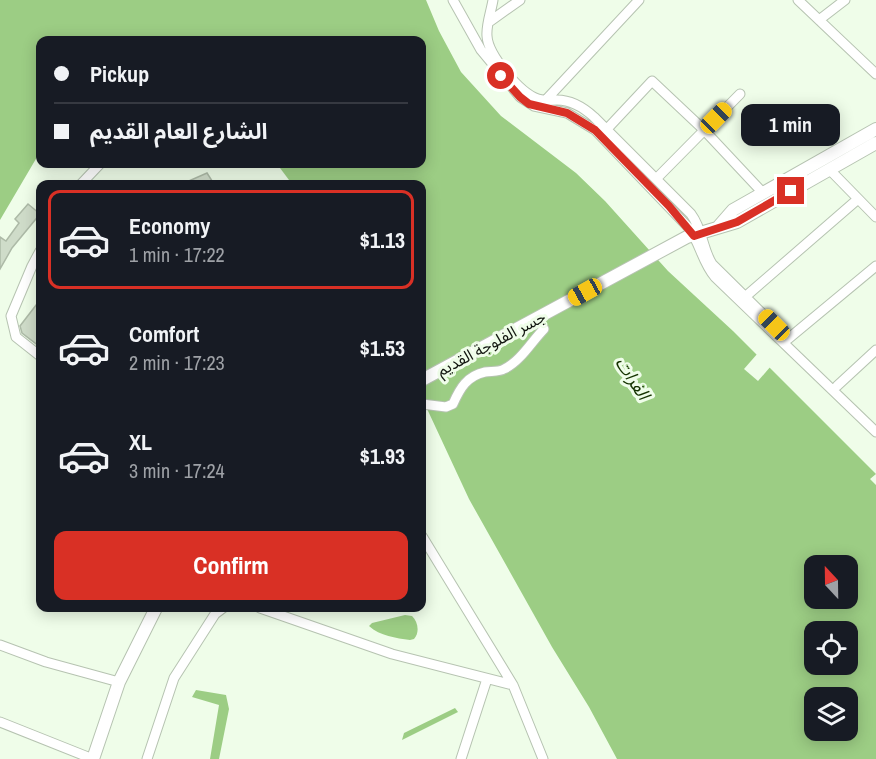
<!DOCTYPE html>
<html lang="en">
<head>
<meta charset="utf-8">
<style>
  body { margin:0; font-family:"Archivo Narrow","Noto Sans Arabic",sans-serif; background:#242831; color:#f1f3f6; height:100vh; display:flex; flex-direction:column; font-size:22px; white-space:nowrap }
  * { box-sizing:border-box; margin:0 }
  p { font-size:20px; color:#9ea1a6 }
  .icon { flex:none; width:33px; height:33px; fill:none; stroke:currentColor; stroke-width:2; stroke-linecap:round; stroke-linejoin:round }
  .map { position:relative; flex:1; overflow:hidden }
  .drawer { position:absolute; left:36px; top:180px; width:390px; height:432px; display:flex; flex-direction:column; background:#171b24; border-radius:12px; box-shadow:0 3px 15px #0003 }
  .drawer>* { flex:none }
  .hud { position:absolute; left:36px; top:36px; width:390px; height:132px; border-radius:12px; box-shadow:0 3px 15px #0003; display:grid; align-content:center; height:132px; padding:0 18px; background:#171b24 }
  .needle { width:39px; rotate:338deg }
  .buttons { position:absolute; left:804px; top:555px; display:grid; gap:12px }
  .buttons a { display:grid; place-items:center; width:54px; height:54px; border-radius:12px; background:#171b24; box-shadow:0 3px 15px #0003; font-size:30px }
  .end { position:absolute; width:27px; height:27px; margin:-14px; border:8px solid #d93025; background:#fff; box-shadow:0 0 0 3px #fff }
  .from { border-radius:50% }
  .bubble { position:absolute; height:42px; border-radius:12px; background:#171b24; box-shadow:0 3px 15px #0003; font-size:20px; font-weight:800; line-height:42px; text-align:center }
  .car { position:absolute; width:18px; height:36px; margin:-18px -9px; border-radius:8px; box-shadow:0 0 4px 2px #0007; background:linear-gradient(#f5c518 24%,#345 0 40%,#f5c518 0 76%,#345 0 86%,#f5c518 0) }
  .hud b { display:flex; align-items:center; gap:21px; height:57px; font-size:22px }
  .hud b+b { border-top:2px solid #363941 }
  .hud i { width:15px; height:15px; background:#f1f3f6 }
  ul { padding:10px 0 0; list-style:none }
  li { display:flex; align-items:center; gap:18px; height:99px; margin:0 12px 9px; padding:0 6px; border:3px solid transparent; border-radius:12px }
  li div { flex:1 }
  li b { display:block; font-size:22px }
  li em { font-style:normal; font-weight:800 }
  li.active { border-color:#d93025 }
  li>.icon { width:54px; height:54px; stroke-width:1.5 }
  .cta { display:flex; gap:12px; margin-top:auto; padding:12px 18px }
  .cta a { flex:1; height:69px; border-radius:12px; background:#d93025; color:#fff; font-size:24px; font-weight:800; line-height:69px; text-align:center }
  .map>svg:first-child { display:block }
</style>
</head>
<body>
<div class="map">
<svg width="876" height="759" viewBox="0 0 876 759">
  <rect width="100%" height="100%" fill="#effde9"/>
  <path fill="#9ccd84" fill-rule="evenodd" d="M0,0H426L439,31L461,72L501,116L576,173L605,201L668,271L733,331L876,474L870,479L876,485V759H617L589,707L552,647L469,499L422,398V184H292L277,164H422V40H40V152L0,220ZM814,566H848V598H814ZM814,632H848V664H814ZM814,698H848V730H814Z
    M405,615L412,616C418,622 420,632 414,639L410,640C396,638 380,636 369,626L372,623Z
    M196,690L226,695L229,709L219,759H210L219,705L192,697Z
    M455,708L458,712L402,740L404,733Z"/>
  <path fill="#effde9" d="M758,353L771,366L758,381L744,369Z"/>
  <path fill="#cfdcc9" stroke="#adbaa7" stroke-width="1.5" d="M207,173L214,184H182Z
    M28,204L40,214L12,248L0,269V237L6,241L19,223L15,219Z
    M40,300V344L39,346L22,333L20,326Z"/>
  <g fill="none" stroke-linecap="round" stroke-linejoin="round">
    <defs>
      <path id="minor" d="M453,0L481,50L520,97L534,106L567,113L595,130L688,227C700,242 702,262 715,277L876,432
        M493,0C491,12 486,25 487,36C488,55 520,93 538,99C544,101 550,100 557,100C571,100 583,107 594,117L691,214C703,230 702,248 712,264L782,333
        M798,0L876,74
        M819,20L845,0
        M489,22L520,0
        M543,103L639,0
        M607,129L652,81L704,130L763,193
        M829,169L876,217
        M656,179L740,94
        M81,184L100,164
        M40,251L32,266L11,316L16,337L40,356
        M745,297L858,199
        M788,339L876,266
        M837,386L876,350
        M422,404L446,407L453,404C460,388 467,376 485,372C491,371 499,372 504,369C520,362 532,341 544,329
        M422,536L513,685L543,759
        M260,608L392,654L513,685
        M0,645L46,662L119,682
        M0,722L93,759
        M147,759L174,678L215,614L223,608
        M461,759L487,679"/>
      <path id="major" d="M719,226L733,210L876,129
        M422,380L687,237L737,222L876,143
        M93,759L119,682L156,608"/>
    </defs>
    <use href="#minor" stroke="#b6c3b1" stroke-width="11"/>
    <use href="#major" stroke="#b6c3b1" stroke-width="14"/>
    <use href="#minor" stroke="#fff" stroke-width="9"/>
    <use href="#major" stroke="#fff" stroke-width="12"/>
  </g>
  <g fill="none" stroke-linecap="round" stroke-linejoin="round">
    <path stroke="#d93025" stroke-width="8" d="M501,76L520,97L529,104L567,113L595,130L669,206L694,236L737,222L791,191"/>
  </g>
  <g text-anchor="middle" dominant-baseline="central" stroke-width="6" stroke-linejoin="round" paint-order="stroke">
    <g font-size="16" fill="#11150f" stroke="#effde9">
      <text transform="translate(491 343) rotate(-28)">جسر الفلوجة القديم</text>
    </g>
    <g font-size="18" font-style="italic" fill="#153300" stroke="#effde9">
      <text transform="translate(633 378) rotate(57)">الفرات</text>
    </g>
  </g>
</svg>
<div class="buttons">
<a><svg class="needle" viewBox="-14 -14 28 28"><path d="M0-13l5 13h-10z" fill="#e53935"/><path d="M0 13l5-13h-10z" fill="#9ea1a6"/></svg></a>
<a><svg class="icon" aria-label="locate" viewBox="0 0 24 24"><circle cx="12" cy="12" r="6"/><path d="M12 2v4M12 18v4M2 12h4M18 12h4"/></svg></a>
<a><svg class="icon" aria-label="layers" viewBox="0 0 24 24"><path d="M12 4l9 5-9 5-9-5zM3 14l9 5 9-5"/></svg></a>
</div>
<i class="end from" style="left:501px;top:76px"></i>
<i class="end" style="left:791px;top:191px"></i>
<div class="bubble" style="left:741px;top:104px;width:99px">1 min</div>
<i class="car" style="left:716px;top:118px;rotate:45deg"></i>
<i class="car" style="left:585px;top:292px;rotate:241deg"></i>
<i class="car" style="left:774px;top:325px;rotate:315deg"></i>
<div class="hud">
<b><i class="from"></i>Pickup</b>
<b><i></i>الشارع العام القديم</b>
</div>
<section class="drawer">
<ul>
<li class="active"><svg class="icon" aria-label="car" viewBox="0 0 24 24"><path d="M5 17H2v-5l4-1 3-4h7l3 4 3 1v5h-3M9 17h6M6 11h13"/><circle cx="7" cy="17" r="2"/><circle cx="17" cy="17" r="2"/></svg><div><b>Economy</b><p>1 min · 17:22</p></div><em>$1.13</em></li>
<li><svg class="icon" aria-label="car" viewBox="0 0 24 24"><path d="M5 17H2v-5l4-1 3-4h7l3 4 3 1v5h-3M9 17h6M6 11h13"/><circle cx="7" cy="17" r="2"/><circle cx="17" cy="17" r="2"/></svg><div><b>Comfort</b><p>2 min · 17:23</p></div><em>$1.53</em></li>
<li><svg class="icon" aria-label="car" viewBox="0 0 24 24"><path d="M5 17H2v-5l4-1 3-4h7l3 4 3 1v5h-3M9 17h6M6 11h13"/><circle cx="7" cy="17" r="2"/><circle cx="17" cy="17" r="2"/></svg><div><b>XL</b><p>3 min · 17:24</p></div><em>$1.93</em></li>
</ul>
<div class="cta"><a>Confirm</a></div>
</section>
</div>
</body>
</html>
